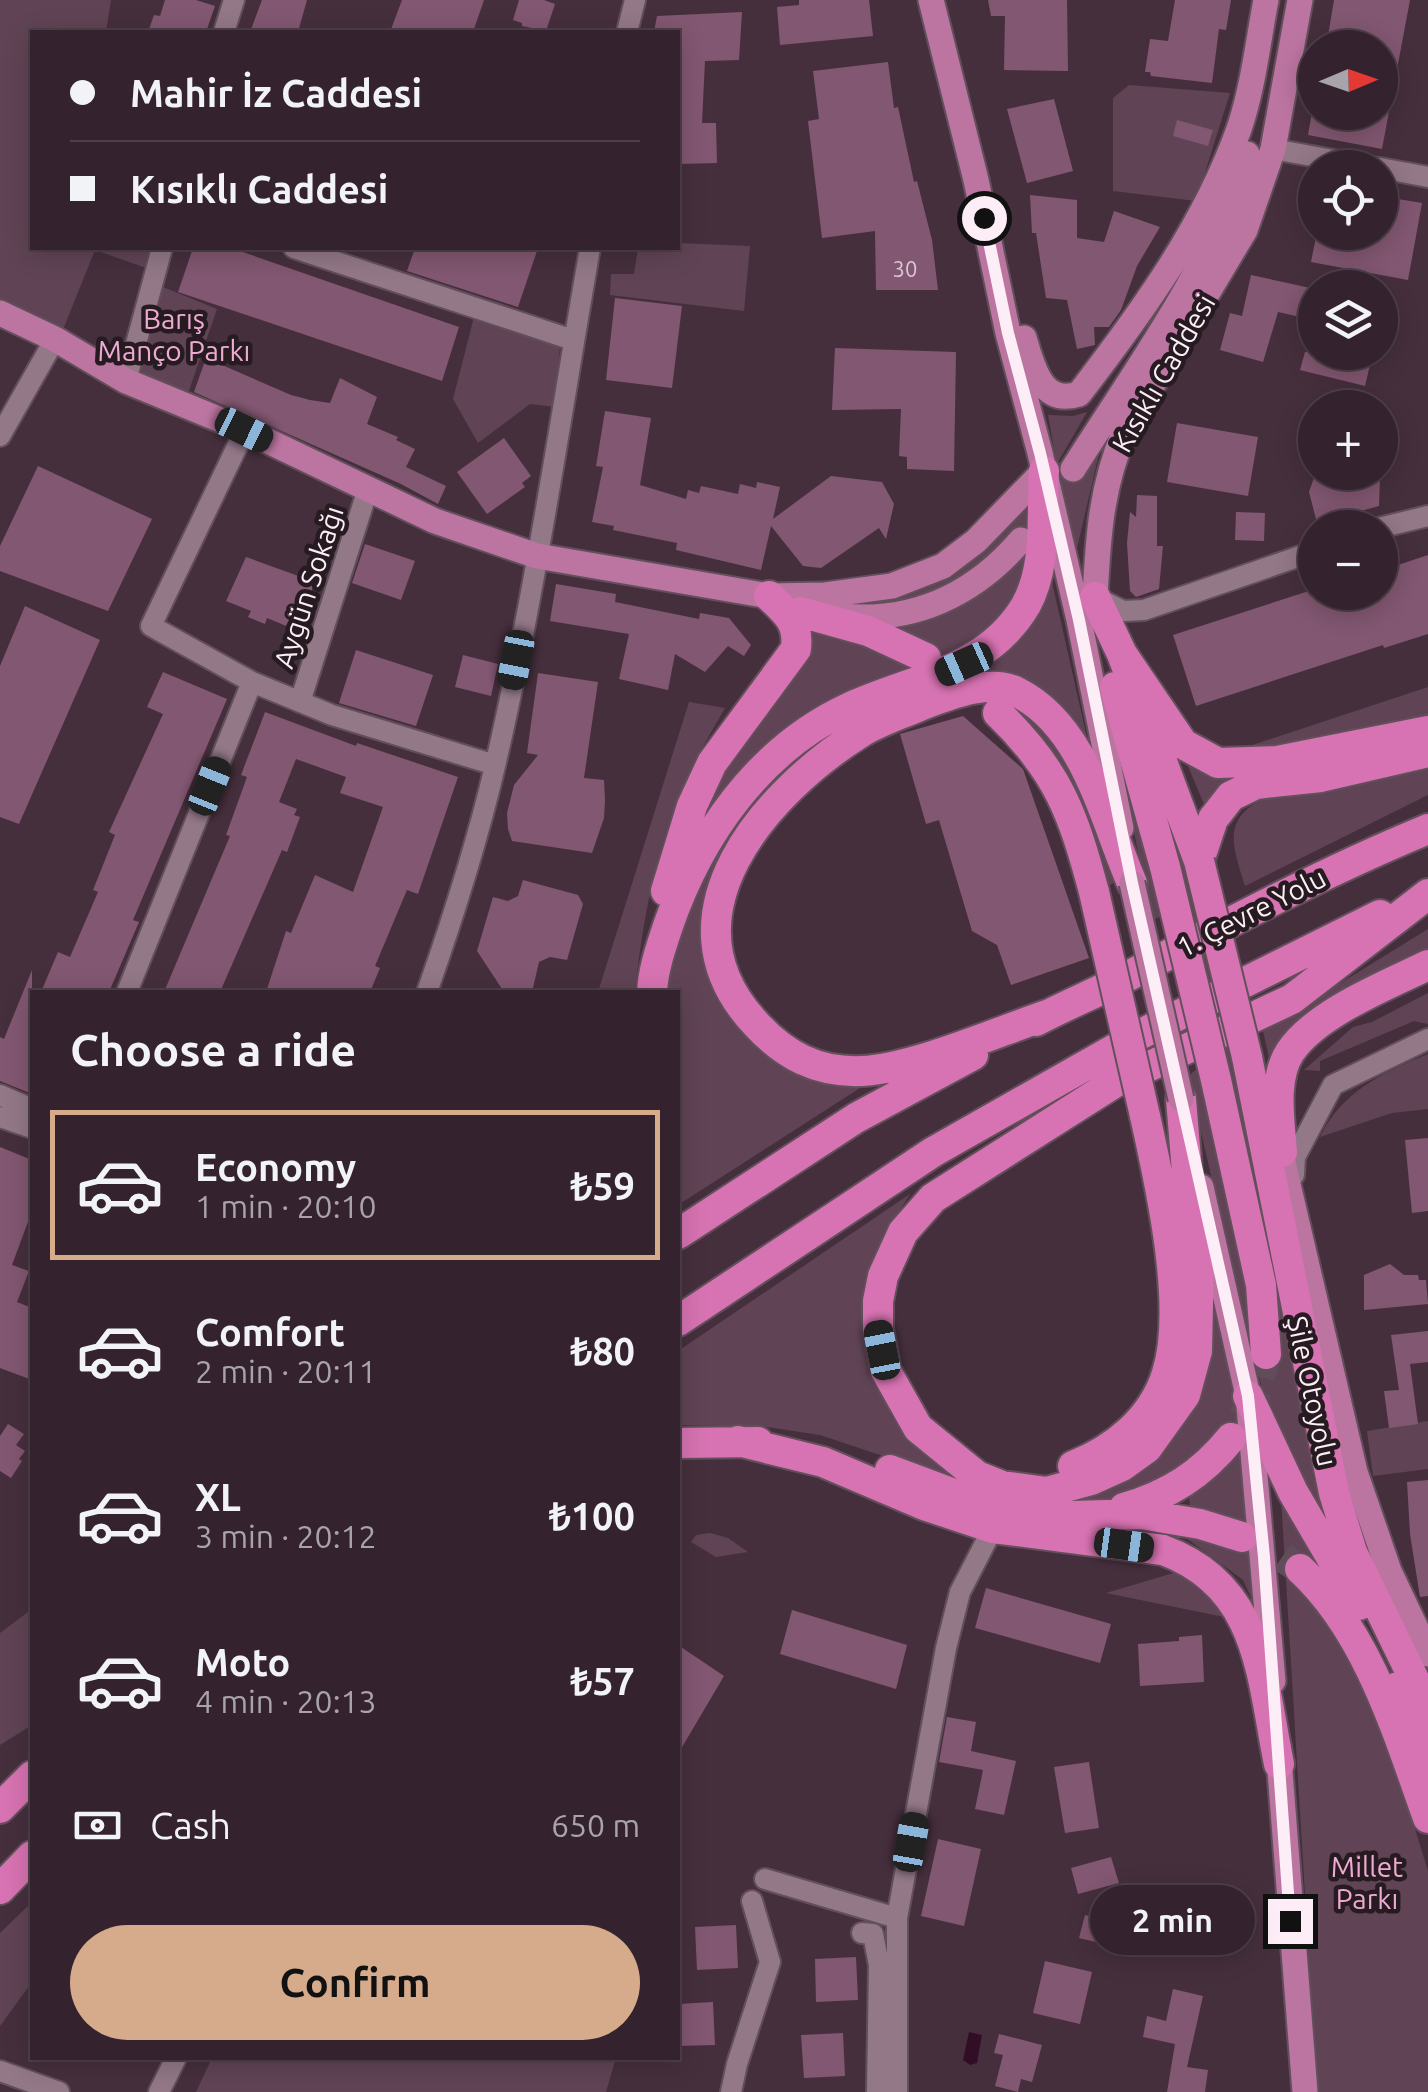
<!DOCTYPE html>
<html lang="en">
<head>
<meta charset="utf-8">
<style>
  body { margin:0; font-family:Ubuntu,sans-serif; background:#3c2b36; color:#f1f3f6; height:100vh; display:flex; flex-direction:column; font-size:38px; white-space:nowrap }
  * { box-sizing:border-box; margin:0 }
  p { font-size:32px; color:#a9a4aa }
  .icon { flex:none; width:55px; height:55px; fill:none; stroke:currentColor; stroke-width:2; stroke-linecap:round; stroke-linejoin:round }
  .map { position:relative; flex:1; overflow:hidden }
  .details { position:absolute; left:30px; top:990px; width:650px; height:1070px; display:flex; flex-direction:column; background:#34232e; border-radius:0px; box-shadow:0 5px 25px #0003,0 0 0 2px #4e404a }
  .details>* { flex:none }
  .banner { position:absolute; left:30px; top:30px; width:650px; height:220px; border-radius:0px; box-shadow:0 5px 25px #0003,0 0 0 2px #4e404a; display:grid; align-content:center; height:220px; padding:0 40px; background:#34232e }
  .needle { width:65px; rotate:88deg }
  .controls { position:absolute; left:1298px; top:30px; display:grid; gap:20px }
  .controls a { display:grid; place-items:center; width:100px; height:100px; border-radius:50%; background:#34232e; box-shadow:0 5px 25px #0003,0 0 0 2px #4e404a; font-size:50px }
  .end { position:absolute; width:45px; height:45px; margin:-22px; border:12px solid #fdedf6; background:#111; box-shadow:0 0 0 5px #111 }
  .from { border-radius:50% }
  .bubble { position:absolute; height:70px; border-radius:35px; background:#34232e; box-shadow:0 5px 25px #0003,0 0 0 2px #4e404a; font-size:32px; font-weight:600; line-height:70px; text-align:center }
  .car { position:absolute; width:30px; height:60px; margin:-30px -15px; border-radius:12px; box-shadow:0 0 8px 2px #0007; background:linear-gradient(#222 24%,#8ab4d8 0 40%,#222 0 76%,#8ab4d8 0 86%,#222 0) }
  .banner b { display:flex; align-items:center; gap:35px; height:95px; font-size:38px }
  .banner b+b { border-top:2px solid #4e404a }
  .banner i { width:25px; height:25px; background:#f1f3f6 }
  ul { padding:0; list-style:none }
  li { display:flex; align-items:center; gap:30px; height:150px; margin:0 20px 15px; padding:0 20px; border:5px solid transparent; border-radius:0px }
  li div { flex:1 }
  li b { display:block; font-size:38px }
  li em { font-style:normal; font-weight:600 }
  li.active { border-color:#d6ab8b }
  li>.icon { width:90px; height:90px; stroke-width:1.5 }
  h2 { padding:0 40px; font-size:45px; line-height:120px }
  .pay { display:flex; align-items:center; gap:25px; height:110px; padding:0 40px; font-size:38px }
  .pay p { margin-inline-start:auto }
  .action { display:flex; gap:20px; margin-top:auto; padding:20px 40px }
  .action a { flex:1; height:115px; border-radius:60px; background:#d6ab8b; color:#111; font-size:40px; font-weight:600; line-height:115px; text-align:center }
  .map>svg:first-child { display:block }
</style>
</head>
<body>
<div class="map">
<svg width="1428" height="2092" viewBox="0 0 1428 2092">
  <rect width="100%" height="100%" fill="#462f3d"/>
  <path fill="#604455" d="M0,0H111L106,32H32V248H158L152,270L95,250L62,332L0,303Z
    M1129,85L1230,93L1196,201L1113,191V98Z
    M678,243L750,246L744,311L610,295L611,274H634L638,248H678Z
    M153,283L217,309L184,405L126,381Z
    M474,317L560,346L555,407L530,404L478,443L453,399Z
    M1087,412L1058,462L1080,472L1102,441L1074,561L1048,415L1073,416Z
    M1024,507L1032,528L1018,598L975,644L855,691L687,850L699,812L806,621L880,626L974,571L926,596L889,606L820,605L970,560L1004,532Z
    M1050,573L1091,756L970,673Z
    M1428,687V718L1360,736L1231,752Z
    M1005,695L1054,737L1104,841L1114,883L1107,886L1084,815L983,697Z
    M689,702L725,708C710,735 693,761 682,790C655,854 642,924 635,992H598Z
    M1131,717L1200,905L1334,1541L1272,1424L1251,1348L1188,1076L1198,1068L1276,1355Z
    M858,724L711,904L750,1038L874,1079L678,1205V992H668L674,943L699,872L740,807L813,739Z
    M1185,759L1247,776L1206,809Z
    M1428,764V795L1245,886C1233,847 1221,820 1264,798Z
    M1130,813H1135L1165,915L1152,920Z
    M1428,929V954L1294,1027L1269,1058L1263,1031Z
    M1428,993V1024L1414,1021L1320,1061V1071L1304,1070L1353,1027L1372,1022Z
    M1428,1054V1109L1392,1113L1320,1137C1342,1091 1384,1072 1428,1054Z
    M910,1194L883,1237L871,1270L875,1371L892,1417L916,1446L950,1470L1018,1496L1159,1455L1183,1426L1199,1391L1212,1291L1236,1406L1262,1621L1243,1580L1185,1537L1149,1524L1191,1512L1188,1490L1163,1483L1117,1499L1067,1504L976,1492L883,1456L820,1435L767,1427L678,1425V1351Z
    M1428,1421V1469L1373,1476L1367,1431Z
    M1281,1498L1329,1573L1347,1646L1395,1764L1428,1871V2092H1317Z
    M710,1533L728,1538L748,1552L716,1557L691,1542L696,1535Z
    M1177,1572L1214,1592L1234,1619L1106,1593Z
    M32,1609V1725L0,1745V1633Z
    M32,1902V1982L0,2026V1933Z
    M212,2058H616L606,2092H196Z"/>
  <path fill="#320e26" d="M969,2032L982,2035L977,2063L970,2065L963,2060Z"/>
  <path fill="#825771" d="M165,0H196L215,6L206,32H148L154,15L160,16Z
    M262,0H307L298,32H250Z
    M402,0H484L473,32H390Z
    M519,0H544L555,4L546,31L522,26V23L513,20Z
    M799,0H869L873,36L780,45L777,7L799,5Z
    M988,0H1067L1068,71L1004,70L1005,16H991Z
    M1175,0H1231L1226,30L1219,29L1212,83L1151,76L1150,72H1145L1150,39L1168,41Z
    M1334,0H1410L1382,149L1308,135L1312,112H1380V48H1326Z
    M742,12L739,60L705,61L702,123H716L717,163L678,164V32H654L657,16Z
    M888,62L894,108L898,107L914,182L917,181L932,240L938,290H876L875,231L822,238L808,121L819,119L813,71Z
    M1054,99L1073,171L1027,183L1007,109Z
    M1177,120L1213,130L1208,146L1173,136Z
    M1030,195L1077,200V238L1104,242L1114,211L1160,227L1137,266L1121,310L1109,327H1094L1095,345L1077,349L1067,300L1046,298L1036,233H1032Z
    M1380,196L1422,203L1408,280L1311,262L1317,232H1380Z
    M193,248H238L237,250L459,327L442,381L178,292Z
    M415,248H538L518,307L407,271Z
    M1251,275L1315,289L1309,319L1278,312L1263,362L1220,350L1230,313L1242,316Z
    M615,298L682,306L672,388L606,380Z
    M835,348L956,352L954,471L907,469V457L899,456L901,409L832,410Z
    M1305,352H1373L1365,386L1300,370Z
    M206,358L291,395L310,400L330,403L340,378L377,397L367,424L398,437L396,440L415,449L406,467L446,486L438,504L401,484L194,392Z
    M605,411L651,418L640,485L686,499L688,490L699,493L701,486L738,494L740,484L756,488L757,482L780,487L773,519L831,476L882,482L894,504L886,539L879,528L821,568L803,566L771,526L761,570L676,550L677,543L613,530L614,526L592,522L603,467L596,466Z
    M1177,423L1258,437L1248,496L1167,482Z
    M504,438L531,476L522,483L525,487L487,514L457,472Z
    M38,466L152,519L108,611L0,571V546Z
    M1316,472L1380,476L1379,506L1317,523L1309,492Z
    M1137,495L1157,496V546H1163L1159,589L1136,597L1130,591L1127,543L1130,512L1136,517Z
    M1236,512L1265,513L1264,541L1235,540Z
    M365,544L415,561L401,600L352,583Z
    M1428,555V634L1384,648L1383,645L1196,706L1173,635L1315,589V592H1380V571Z
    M246,557L315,582L296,630L267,618L265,624L248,617L251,611L226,601Z
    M556,584L616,594L615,602L699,619L700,613L729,618L751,645L744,656L728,646L705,672L675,654L668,690L619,679L629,634L550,621Z
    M25,606L100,640L19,824L0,817V666Z
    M356,650L433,675L416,726L339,703Z
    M463,655L498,664L491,696L455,687Z
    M163,672L227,699L133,920L139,922L109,992H41L58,952L70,957L98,892L93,890L115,835L109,832L163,714L147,707Z
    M538,673L598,682L584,778L604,780L605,800L604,818L592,853L512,841L508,829L507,813L514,785L538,755L527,753Z
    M265,712L356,746L357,743L458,777L418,894L407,890L375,966L380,968L370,992H266L286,931L291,933L315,875L353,892L383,807L340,793L346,777L296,759L279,802L297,809L294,815L300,817L287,852L282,850L220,992H164L230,836L226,835L247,777L241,775Z
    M963,716L1023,769L1089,958L1011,985L997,945L972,931L939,820L926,824L900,734Z
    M523,880L578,895L583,904L567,960L550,957L539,962L532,992H504L477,951L493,897L508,901L518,896Z
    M32,970V1094L0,1081V1037L4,1039Z
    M1428,1138V1211L1412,1213L1405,1140Z
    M0,1147L32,1160V1211L12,1265L29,1271L17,1302L32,1308V1380L0,1368Z
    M1390,1264L1404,1275H1418L1419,1280H1426L1428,1304L1364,1310V1275Z
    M1428,1331V1362L1410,1364L1418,1424L1389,1428L1384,1391L1399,1390L1391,1335Z
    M8,1424L24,1434L16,1445L25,1451L19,1459L22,1461L11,1478L0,1471V1436Z
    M1428,1480V1596L1420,1597L1410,1534L1407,1482Z
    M986,1588L1111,1624L1100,1663L975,1628Z
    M792,1610L907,1645L896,1689L780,1654Z
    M1202,1635L1204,1682L1140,1686L1138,1644L1179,1641V1637Z
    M678,1645L724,1676L678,1754Z
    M947,1717L976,1722L971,1751L1016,1761L1004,1815L975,1809L983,1770L939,1762Z
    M1089,1762L1099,1828L1065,1833L1054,1767Z
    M938,1839L981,1849L964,1926L921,1916Z
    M1111,1857L1119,1883L1078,1894L1071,1868Z
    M1085,1915L1171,1936L1167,1951L1131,1942L1129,1950L1079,1938Z
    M736,1925L738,1968L697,1970L695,1927Z
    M856,1957L858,2000L816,2002L815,1959Z
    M1045,1961L1092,1972L1080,2024L1033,2013Z
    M1173,1989L1203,1996L1187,2067L1208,2070L1205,2092H1167L1175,2044L1143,2037L1147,2016L1166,2021Z
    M713,2002L715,2045L678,2046V2004Z
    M843,2033L845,2076L804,2078L801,2035Z
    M999,2034L1042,2045L1032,2082L1021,2079L1018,2092L995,2086L1003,2055L994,2053Z"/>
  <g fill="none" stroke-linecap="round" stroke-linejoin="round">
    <path stroke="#614c59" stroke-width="30" stroke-dasharray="30 15" stroke-linecap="butt" d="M1243,1418L1254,1400L1266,1354
      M1242,1537L1272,1550L1300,1569"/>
    <defs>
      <path id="minor" d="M224,32L234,0
        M627,32L635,0
        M1273,149L1377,168
        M1380,168L1428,177
        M294,248L573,340
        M126,381L162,248
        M245,430L151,626L252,682L332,715L495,765
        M0,436L55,339
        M1379,528L1428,516
        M1095,597L1123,611L1144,610L1315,551
        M300,702L368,489
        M127,992L252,682
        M427,992C453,918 477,843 495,766C535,595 560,420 590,248
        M0,1095L32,1109
        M0,1117L32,1128
        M1294,1175L1295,1157L1333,1085L1428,1039
        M765,1879L897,1918
        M862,1933L873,1934L879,1965L877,2092
        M0,2071L59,2092
        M159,2092L176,2058
        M731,2092L737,2064L770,1962L752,1901
        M897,2092V1918L946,1648L960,1592L993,1528"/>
      <path id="major" d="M931,0L976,180L1008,333L1040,453L1079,620L1121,828
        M0,313L55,339L126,381L245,430L435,521L537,556L769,596L825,595L892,586L943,566L976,541L1044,471
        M1024,338C1033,367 1041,406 1079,394C1142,312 1204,227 1239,129C1253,88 1258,42 1266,0
        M1073,469C1135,371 1213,266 1247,154
        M1095,597C1098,538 1101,486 1125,431L1245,230L1273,149L1300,0
        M840,616C913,623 974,595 1021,540
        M1277,1137L1355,1472L1389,1571L1428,1654
        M1201,1187L1248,1396L1273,1681
        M1278,1746L1305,2092"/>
      <path id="highway" d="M1095,597L1122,654L1199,861
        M800,612L868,631L926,658
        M1122,654L1183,744L1218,763L1277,761L1428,731
        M1115,687L1165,867
        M998,713C1058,771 1073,813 1094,892
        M1199,861L1213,819L1231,796L1256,784L1321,777L1428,752
        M666,891L692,806L712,763L796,649C799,622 787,613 769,596
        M652,992C653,970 661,947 668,926C699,836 758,751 846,709C911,678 986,673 1026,605C1048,565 1041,515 1044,471
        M1050,1014C999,1031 913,1069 862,1071C817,1073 784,1055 755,1023C656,916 765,793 860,733C879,721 902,714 922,705C949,695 990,678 1017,692C1085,726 1104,819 1132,883
        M1036,1021C1068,1004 1101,991 1132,974C1230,922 1326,871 1428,829
        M1247,1057L1334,1493L1352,1552L1428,1708
        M1216,1080L1261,1285L1266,1354
        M1181,1099L1188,1184L1199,1259L1197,1351L1185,1395L1147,1448L1122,1466L1091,1480L1047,1492L1002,1486L977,1476L918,1428L886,1371L878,1329V1301L883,1276L903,1232L933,1198L1114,1083L1292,999L1428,894
        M1282,1152C1280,1122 1272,1080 1290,1052C1316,1013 1387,985 1428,965
        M678,1234L856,1118L973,1055
        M678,1321L933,1152L1141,1034L1380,915
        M1248,1396L1293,1492L1359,1605
        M738,1441L823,1462L924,1505L993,1528L1163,1550C1261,1586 1261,1676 1279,1764
        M678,1443L758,1442
        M1073,1466C1115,1449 1153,1419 1167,1373C1188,1307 1160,1183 1145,1116
        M890,1470L973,1501L1038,1517L1141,1514L1200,1524L1242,1537
        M1124,1508C1169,1495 1202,1474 1231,1438
        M1300,1569C1368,1632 1397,1732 1428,1818
        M1398,1687L1428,1763
        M0,1808L32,1776
        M0,1889L32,1856"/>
    </defs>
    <use href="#minor" stroke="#624f5b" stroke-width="24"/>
    <use href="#major" stroke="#624f5b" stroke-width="29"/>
    <use href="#highway" stroke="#624f5b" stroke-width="34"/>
    <use href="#minor" stroke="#937888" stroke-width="20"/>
    <use href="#major" stroke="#bc75a1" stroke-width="25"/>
    <use href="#highway" stroke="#d773b2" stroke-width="30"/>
    <defs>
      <path id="major-bridge" d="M1132,883L1181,1099"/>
      <path id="highway-bridge" d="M1199,861L1247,1057
        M1165,867L1216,1080
        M1094,892L1145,1116"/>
    </defs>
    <use href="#major-bridge" stroke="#624f5b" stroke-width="29" stroke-linecap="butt"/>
    <use href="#highway-bridge" stroke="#624f5b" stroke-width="34" stroke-linecap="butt"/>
    <use href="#major-bridge" stroke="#bc75a1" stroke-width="25"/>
    <use href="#highway-bridge" stroke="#d773b2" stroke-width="30"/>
  </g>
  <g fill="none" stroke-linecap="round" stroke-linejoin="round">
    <path stroke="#fdedf6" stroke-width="12" d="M984,218L1008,333L1040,453L1079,620L1132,883L1248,1396L1264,1557L1290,1921"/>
  </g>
  <g text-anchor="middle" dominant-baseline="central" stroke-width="9" stroke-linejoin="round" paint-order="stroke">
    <g font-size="22" fill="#dec8d5">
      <text x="905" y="268">30</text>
    </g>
    <g font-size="28" fill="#efaad3" stroke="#261b21">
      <text x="174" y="318">Barış<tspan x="174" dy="32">Manço Parkı</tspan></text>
      <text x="1367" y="1866">Millet<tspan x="1367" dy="32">Parkı</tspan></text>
    </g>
    <g font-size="28" fill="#fdedf6" stroke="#261b21">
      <text transform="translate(1163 373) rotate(-60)">Kısıklı Caddesi</text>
      <text transform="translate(308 587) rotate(-72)">Aygün Sokağı</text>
      <text transform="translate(1251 912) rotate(-27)">1. Çevre Yolu</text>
      <text transform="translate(1313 1391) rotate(78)">Şile Otoyolu</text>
    </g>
  </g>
</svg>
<div class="controls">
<a><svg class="needle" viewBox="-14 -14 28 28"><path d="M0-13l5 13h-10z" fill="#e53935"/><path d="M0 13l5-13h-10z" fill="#a9a4aa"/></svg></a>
<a><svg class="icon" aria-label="locate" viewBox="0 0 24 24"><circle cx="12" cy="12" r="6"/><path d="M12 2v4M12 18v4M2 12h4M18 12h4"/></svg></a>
<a><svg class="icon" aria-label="layers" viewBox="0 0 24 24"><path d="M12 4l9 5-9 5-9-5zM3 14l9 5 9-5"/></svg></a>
<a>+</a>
<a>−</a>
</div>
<i class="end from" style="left:984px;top:218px"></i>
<i class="end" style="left:1290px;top:1921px"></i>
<div class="bubble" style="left:1090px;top:1885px;width:165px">2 min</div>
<i class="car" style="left:244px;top:430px;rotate:116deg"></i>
<i class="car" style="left:516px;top:660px;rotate:191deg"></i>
<i class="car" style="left:964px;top:664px;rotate:246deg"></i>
<i class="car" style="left:210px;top:786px;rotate:22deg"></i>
<i class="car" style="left:882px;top:1350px;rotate:349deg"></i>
<i class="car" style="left:1124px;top:1545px;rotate:98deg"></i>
<i class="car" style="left:911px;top:1842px;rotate:10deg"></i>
<div class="banner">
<b><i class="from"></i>Mahir İz Caddesi</b>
<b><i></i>Kısıklı Caddesi</b>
</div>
<section class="details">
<h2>Choose a ride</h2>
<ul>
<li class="active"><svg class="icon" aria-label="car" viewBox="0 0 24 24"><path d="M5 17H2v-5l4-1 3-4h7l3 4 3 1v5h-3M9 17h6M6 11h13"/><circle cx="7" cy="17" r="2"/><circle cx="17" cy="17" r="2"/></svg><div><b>Economy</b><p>1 min · 20:10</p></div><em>₺59</em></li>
<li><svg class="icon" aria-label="car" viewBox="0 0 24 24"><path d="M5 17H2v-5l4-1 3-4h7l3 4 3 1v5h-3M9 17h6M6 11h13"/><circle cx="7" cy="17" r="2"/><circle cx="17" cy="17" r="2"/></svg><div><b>Comfort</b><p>2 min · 20:11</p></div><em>₺80</em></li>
<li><svg class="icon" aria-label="car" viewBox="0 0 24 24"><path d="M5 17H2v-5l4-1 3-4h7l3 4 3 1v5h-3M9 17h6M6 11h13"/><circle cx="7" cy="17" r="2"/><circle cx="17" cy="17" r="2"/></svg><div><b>XL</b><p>3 min · 20:12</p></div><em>₺100</em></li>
<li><svg class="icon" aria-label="car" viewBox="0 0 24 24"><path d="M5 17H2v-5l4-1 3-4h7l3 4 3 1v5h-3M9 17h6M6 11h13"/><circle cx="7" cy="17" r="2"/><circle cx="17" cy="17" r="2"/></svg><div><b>Moto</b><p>4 min · 20:13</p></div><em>₺57</em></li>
</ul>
<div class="pay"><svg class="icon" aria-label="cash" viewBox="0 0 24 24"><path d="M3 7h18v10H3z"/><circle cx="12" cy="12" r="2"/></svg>Cash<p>650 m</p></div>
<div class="action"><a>Confirm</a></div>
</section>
</div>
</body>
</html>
